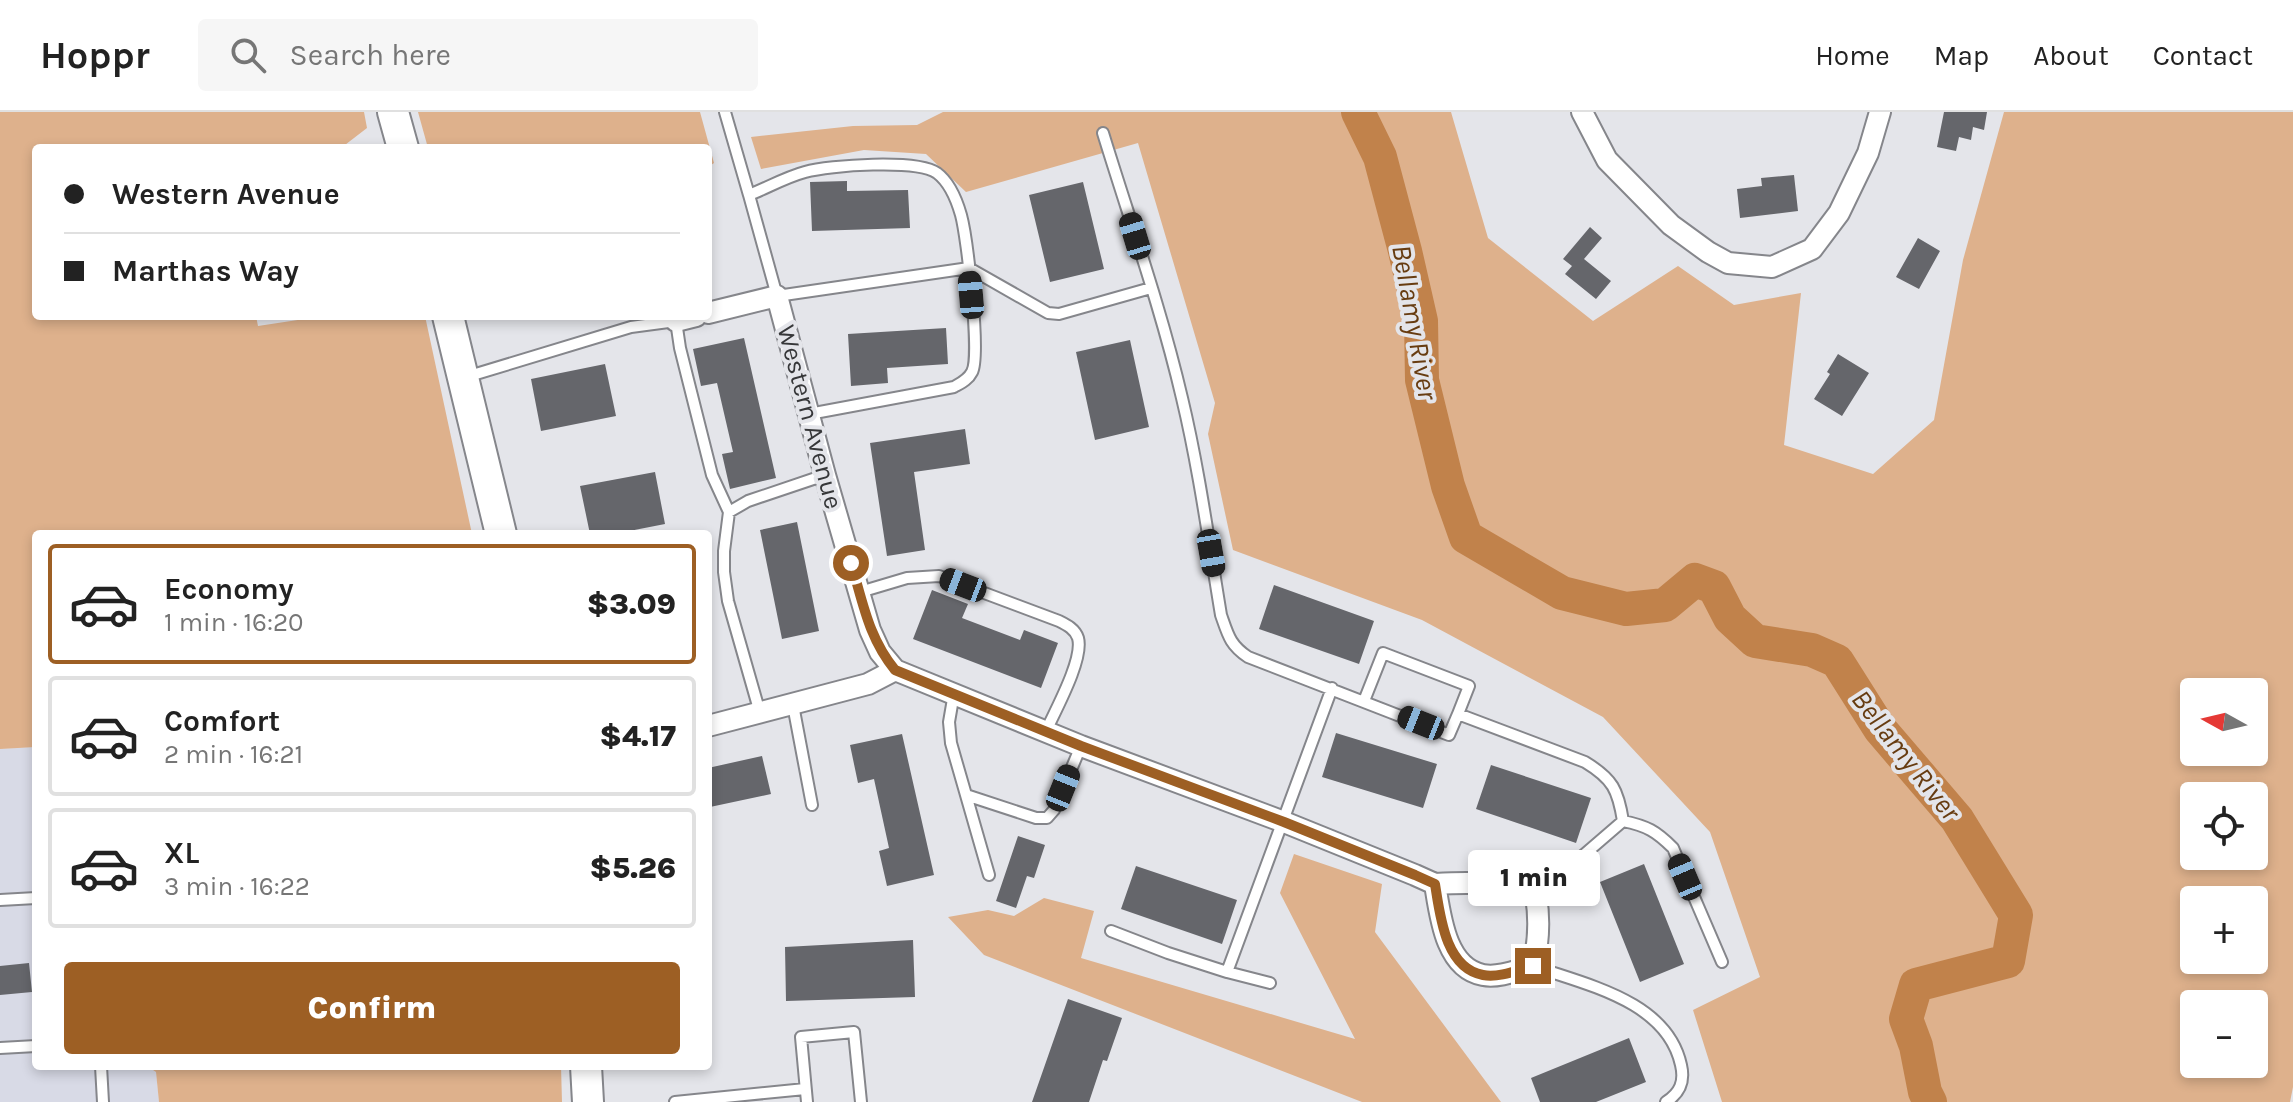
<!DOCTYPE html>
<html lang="en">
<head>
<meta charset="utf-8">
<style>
  body { margin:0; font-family:Karla,sans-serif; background:#f6f6f6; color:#222; height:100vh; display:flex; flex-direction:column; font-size:30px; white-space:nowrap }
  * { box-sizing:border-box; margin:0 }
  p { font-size:26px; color:#767676 }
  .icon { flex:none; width:44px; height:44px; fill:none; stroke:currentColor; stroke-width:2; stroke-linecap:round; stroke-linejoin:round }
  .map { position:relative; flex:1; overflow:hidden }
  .sheet { position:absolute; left:32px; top:418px; width:680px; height:540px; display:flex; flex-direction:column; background:#fff; border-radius:8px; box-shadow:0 4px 12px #0003 }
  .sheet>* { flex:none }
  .hud { position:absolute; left:32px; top:32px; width:680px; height:176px; border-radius:8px; box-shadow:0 4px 12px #0003; display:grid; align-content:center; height:176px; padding:0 32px; background:#fff }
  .needle { width:52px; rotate:278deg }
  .buttons { position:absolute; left:2180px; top:566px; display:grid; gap:16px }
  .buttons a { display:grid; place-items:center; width:88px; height:88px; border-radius:8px; background:#fff; box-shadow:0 4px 12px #0003; font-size:40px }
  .end { position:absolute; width:36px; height:36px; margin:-18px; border:10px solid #9d5f24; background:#fff; box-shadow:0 0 0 4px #fff }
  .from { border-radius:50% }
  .bubble { position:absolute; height:56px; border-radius:8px; background:#fff; box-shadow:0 4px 12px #0003; font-size:26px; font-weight:800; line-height:56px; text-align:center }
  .car { position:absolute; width:24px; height:48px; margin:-24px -12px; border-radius:10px; box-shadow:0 0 6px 2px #0007; background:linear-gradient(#222 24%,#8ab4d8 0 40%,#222 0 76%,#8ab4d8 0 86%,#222 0) }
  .hud b { display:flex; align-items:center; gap:28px; height:76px; font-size:30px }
  .hud b+b { border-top:2px solid #e0e0e0 }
  .hud i { width:20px; height:20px; background:#222 }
  ul { padding:14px 0 0; list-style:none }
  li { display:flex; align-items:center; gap:24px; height:120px; margin:0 16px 12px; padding:0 16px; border:4px solid #e0e0e0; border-radius:8px }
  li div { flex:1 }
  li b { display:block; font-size:30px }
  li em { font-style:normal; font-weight:800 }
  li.selected { border-color:#9d5f24 }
  li>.icon { width:72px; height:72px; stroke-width:1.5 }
  .action { display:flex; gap:16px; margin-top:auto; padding:16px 32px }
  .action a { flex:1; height:92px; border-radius:8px; background:#9d5f24; color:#fff; font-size:32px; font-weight:800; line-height:92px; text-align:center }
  header { display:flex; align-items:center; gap:48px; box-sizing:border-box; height:112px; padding:0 40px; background:#fff; border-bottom:2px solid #e0e0e0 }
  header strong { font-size:38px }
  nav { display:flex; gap:44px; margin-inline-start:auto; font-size:28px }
  .search { width:560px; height:72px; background:#f6f6f6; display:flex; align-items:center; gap:20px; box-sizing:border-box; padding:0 28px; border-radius:8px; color:#767676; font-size:30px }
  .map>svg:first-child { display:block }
</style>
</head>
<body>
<header>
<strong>Hoppr</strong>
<div class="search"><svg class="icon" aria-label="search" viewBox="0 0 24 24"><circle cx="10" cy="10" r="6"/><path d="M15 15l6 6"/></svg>Search here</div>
<nav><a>Home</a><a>Map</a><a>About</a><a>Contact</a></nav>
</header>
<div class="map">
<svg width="2293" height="990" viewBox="0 0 2293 990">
  <rect width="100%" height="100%" fill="#e4e5ea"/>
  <path fill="#d8dae6" d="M36,635V954H147L156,960L159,990H0V637Z"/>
  <path fill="#deb18c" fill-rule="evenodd" d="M0,0H364L367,16L341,36H36V204H256L258,214L324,204H425L472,422H36V635L0,637Z
    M418,0H700L714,51L708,55V36H428Z
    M943,0H1451L1488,126L1593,209L1678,154L1734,193L1801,181L1784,333L1873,362L1934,308L1963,148L2004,0H2293V975L2290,990H1722L1693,898L1760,865L1710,720L1603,605L1422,508L1233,438L1208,322L1215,291L1138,31L966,80L926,42L864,38L761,57L751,25L853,14L917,13ZM2194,580H2254V640H2194ZM2194,684H2254V744H2194ZM2194,788H2254V848H2194ZM2194,892H2254V952H2194Z
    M1294,742L1382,772L1375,820L1501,990H1362L984,843L948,805L988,798L1014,804L1044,786L1094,799L1081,846L1355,927L1280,781Z
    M147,954H561L562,990H159L156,960Z"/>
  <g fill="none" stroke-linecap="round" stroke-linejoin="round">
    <path stroke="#c1824b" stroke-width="34" d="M1358,0L1380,45L1405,139L1421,209L1422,268L1448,374L1466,425L1562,481L1626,497L1665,493L1695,468L1714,475L1730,506L1755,529L1812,538L1837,549L1880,617L1957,707L2016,803L2008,849L1916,873L1906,907L1916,934L1925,980L1930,990"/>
  </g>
  <path fill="#65666b" d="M1944,0H1987L1984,18L1973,15L1971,28L1959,25L1956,39L1937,35Z
    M1794,63L1798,99L1740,106L1737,77L1762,74L1761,66Z
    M847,69V79L908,78L910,116L812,119L810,70Z
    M1083,70L1104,157L1050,170L1029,83Z
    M1590,115L1602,126L1584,147L1611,169L1596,187L1565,162L1572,154L1563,147Z
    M1918,126L1940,139L1919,177L1896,165Z
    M946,216L948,252L887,256L888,271L851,274L848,222Z
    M744,226L776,366L730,377L722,342L733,340L717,271L701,274L693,237Z
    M1130,228L1149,315L1095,328L1076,240Z
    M1838,242L1869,261L1842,304L1814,287L1830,262L1827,260Z
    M605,252L616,304L541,319L531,267Z
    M965,317L970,352L914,360L925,438L887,444L870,331Z
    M655,360L665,412L614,422H590L580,374Z
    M797,410L819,519L782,527L760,418Z
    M1274,473L1374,509L1359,552L1259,517Z
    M932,478L968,492L962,506L1020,528L1024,518L1058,531L1041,576L913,527Z
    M1336,621L1437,652L1423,696L1322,665Z
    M902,622L934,763L887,774L879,739L889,736L874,667L858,671L850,633Z
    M762,644L771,682L710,695L708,685V656Z
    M1491,653L1591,686L1576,731L1476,697Z
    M1018,724L1045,733L1034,766L1027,764L1016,796L996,789Z
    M1644,752L1684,852L1640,870L1600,770Z
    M1136,754L1237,788L1222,832L1121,797Z
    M913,828L915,885L786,889L785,835Z
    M29,851L32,880L0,883V854Z
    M1068,887L1122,906L1107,949L1103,948L1089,990H1032Z
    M1629,926L1646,970L1596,990H1540L1531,966Z"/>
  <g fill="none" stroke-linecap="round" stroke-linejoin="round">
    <defs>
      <path id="lane" d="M725,0L749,83
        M1103,21C1130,109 1161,196 1182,286C1199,357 1209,431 1221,503C1228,523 1230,533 1248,545L1449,623L1458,602
        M466,265L631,215L676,209L680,236L712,363L729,400L724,439V460L728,489L760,601
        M809,302L954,275C961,271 968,268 972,260C981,244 967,125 961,103C957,89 949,70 937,61C917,47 830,53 805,60C786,65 767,76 749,83L777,184L969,156L1048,201L1059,202L1151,176
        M729,400L748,389L825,363
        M860,480L907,466L939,464L1059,509C1067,513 1075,517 1078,526C1084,547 1055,599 1046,619
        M954,581L949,610L951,631L966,683L1036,706H1047L1054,698L1081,634
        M1364,589L1383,541L1469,574L1458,602L1585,650C1613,667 1618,678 1623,709C1647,714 1656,719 1673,736L1722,850
        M793,593L812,693
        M966,683L989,763
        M1536,784L1623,709
        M0,788L36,786
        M1111,819L1168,841L1227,860L1332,576
        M1533,854C1587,873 1667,889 1681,953C1685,970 1680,981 1666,990
        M1227,860L1270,871
        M0,936L36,934
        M101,954L103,990
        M675,990L805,977
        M807,990L801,925L854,920L861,990"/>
      <path id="street" d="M1582,0L1607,48L1671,113L1708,140L1728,151L1772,155L1812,137L1839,101L1868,41L1880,0
        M708,201L777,184L825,363L870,518L880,540L895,558L1081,634L1284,710L1415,763L1435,772C1440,802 1445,856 1483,863C1499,866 1518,858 1533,854C1539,830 1540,809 1536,784C1506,769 1468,770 1435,772
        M676,209L696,204
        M708,614L868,572L895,558"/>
      <path id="secondary" d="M393,0L403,36
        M448,204L501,422
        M586,954L588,990"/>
    </defs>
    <use href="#lane" stroke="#85868b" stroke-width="14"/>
    <use href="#street" stroke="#85868b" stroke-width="24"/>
    <use href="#secondary" stroke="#85868b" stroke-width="34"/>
    <use href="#lane" stroke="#fff" stroke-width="10"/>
    <use href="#street" stroke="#fff" stroke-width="20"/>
    <use href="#secondary" stroke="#fff" stroke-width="30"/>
  </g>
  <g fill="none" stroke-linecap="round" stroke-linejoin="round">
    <path stroke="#9d5f24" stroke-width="10" d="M851,451C863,490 868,525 895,558L1081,634L1284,710L1415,763L1435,772C1440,803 1445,856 1483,863C1499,866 1518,858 1533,854"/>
  </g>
  <g text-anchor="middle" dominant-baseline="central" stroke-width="8" stroke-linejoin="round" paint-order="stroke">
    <g font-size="26" fill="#363739" stroke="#e4e5ea">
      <text transform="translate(810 305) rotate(75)">Western Avenue</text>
    </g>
    <g font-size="28" font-style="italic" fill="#673c11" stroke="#e4e5ea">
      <text transform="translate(1415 210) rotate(80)">Bellamy River</text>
      <text transform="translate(1906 643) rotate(52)">Bellamy River</text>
    </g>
  </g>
</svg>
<div class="buttons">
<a><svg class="needle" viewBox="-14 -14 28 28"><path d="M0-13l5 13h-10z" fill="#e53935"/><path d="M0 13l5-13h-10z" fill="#767676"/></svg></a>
<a><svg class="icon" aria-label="locate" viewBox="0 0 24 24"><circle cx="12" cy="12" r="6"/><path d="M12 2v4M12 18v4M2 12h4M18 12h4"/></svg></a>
<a>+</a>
<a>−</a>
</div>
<i class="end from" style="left:851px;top:451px"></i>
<i class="end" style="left:1533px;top:854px"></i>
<div class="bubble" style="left:1468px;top:738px;width:132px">1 min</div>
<i class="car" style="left:1135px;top:124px;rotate:343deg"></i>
<i class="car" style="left:971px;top:183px;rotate:355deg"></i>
<i class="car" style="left:1211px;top:441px;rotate:170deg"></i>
<i class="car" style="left:963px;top:473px;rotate:291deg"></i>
<i class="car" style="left:1421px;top:611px;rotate:292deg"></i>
<i class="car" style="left:1063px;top:676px;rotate:22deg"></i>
<i class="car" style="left:1685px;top:765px;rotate:337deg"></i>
<div class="hud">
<b><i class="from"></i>Western Avenue</b>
<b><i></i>Marthas Way</b>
</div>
<section class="sheet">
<ul>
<li class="selected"><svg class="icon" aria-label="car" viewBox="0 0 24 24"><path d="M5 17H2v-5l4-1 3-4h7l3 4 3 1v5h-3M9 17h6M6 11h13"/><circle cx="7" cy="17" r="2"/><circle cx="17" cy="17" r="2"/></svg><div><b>Economy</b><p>1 min · 16:20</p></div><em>$3.09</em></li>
<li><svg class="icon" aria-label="car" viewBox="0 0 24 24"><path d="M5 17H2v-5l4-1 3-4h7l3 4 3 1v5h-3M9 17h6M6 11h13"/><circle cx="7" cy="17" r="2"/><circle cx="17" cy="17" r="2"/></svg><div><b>Comfort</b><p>2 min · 16:21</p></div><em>$4.17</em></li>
<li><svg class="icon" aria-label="car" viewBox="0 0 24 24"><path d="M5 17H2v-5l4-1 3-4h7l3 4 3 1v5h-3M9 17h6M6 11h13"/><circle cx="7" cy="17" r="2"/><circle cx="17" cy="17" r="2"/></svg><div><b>XL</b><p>3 min · 16:22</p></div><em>$5.26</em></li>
</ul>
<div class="action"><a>Confirm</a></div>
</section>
</div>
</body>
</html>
